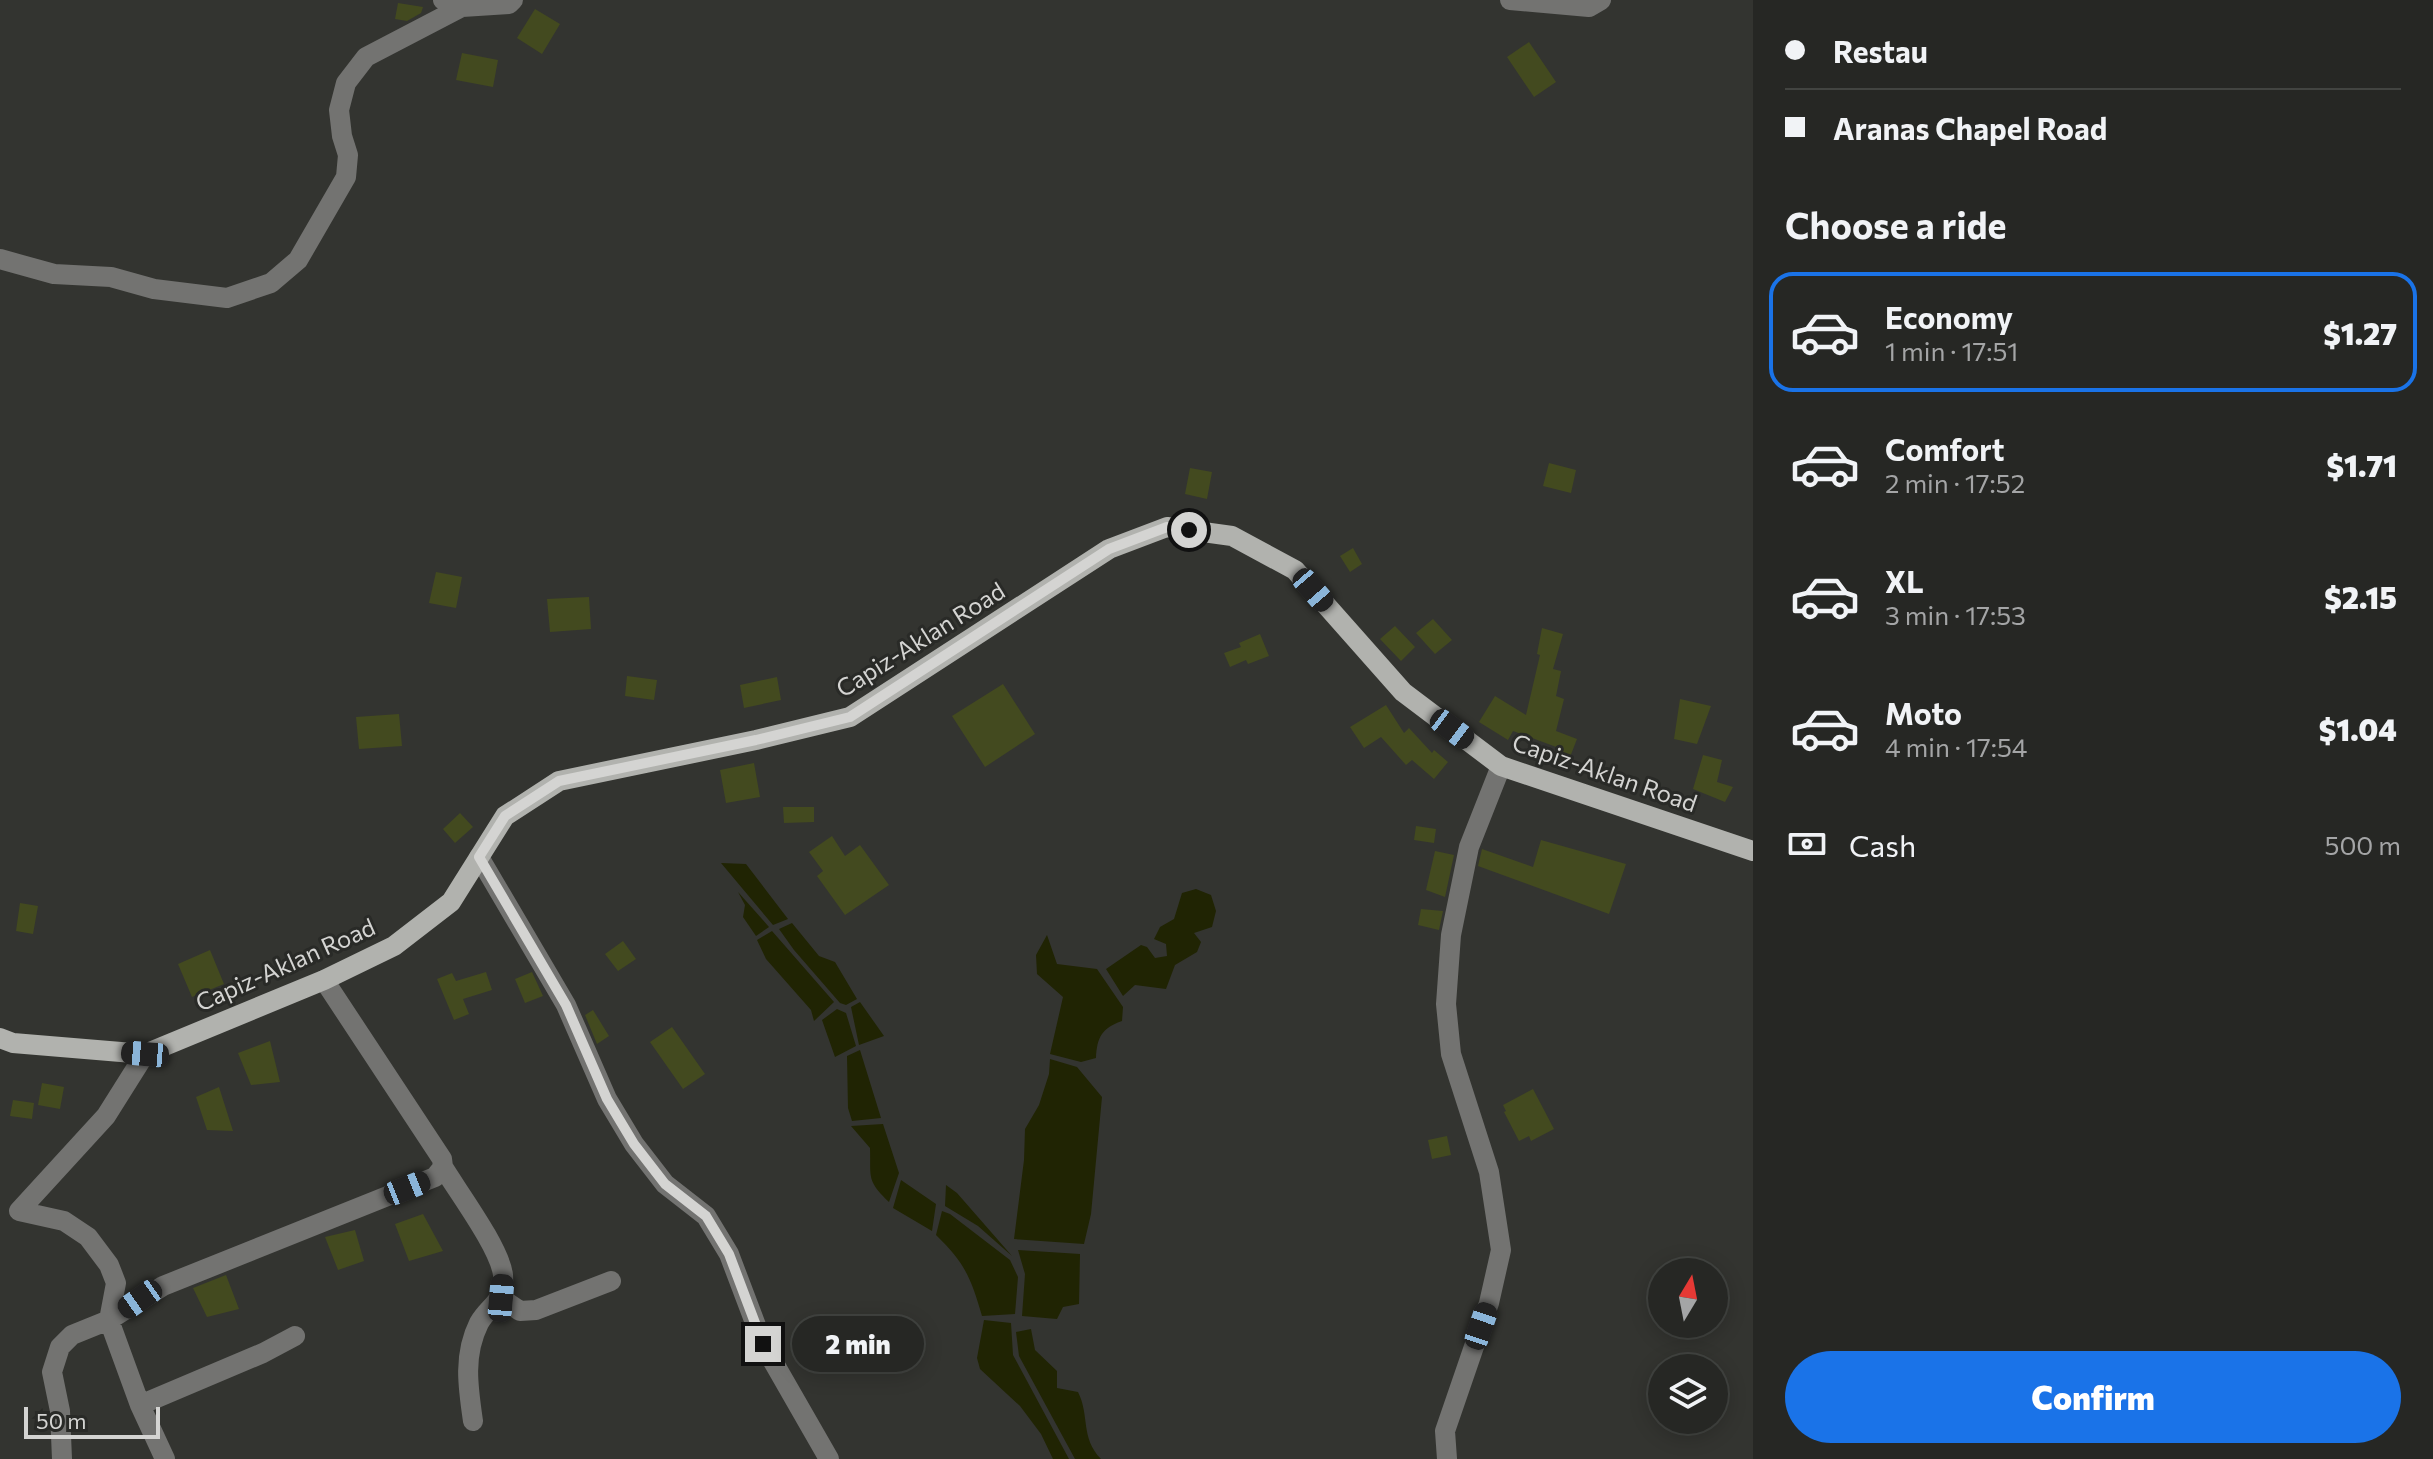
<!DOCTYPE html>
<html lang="en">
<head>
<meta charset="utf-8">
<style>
  body { margin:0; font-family:Commissioner,sans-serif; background:#323331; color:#f1f3f6; height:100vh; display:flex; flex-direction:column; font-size:30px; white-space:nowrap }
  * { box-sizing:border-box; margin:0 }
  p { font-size:26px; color:#a4a5a6 }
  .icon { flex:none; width:44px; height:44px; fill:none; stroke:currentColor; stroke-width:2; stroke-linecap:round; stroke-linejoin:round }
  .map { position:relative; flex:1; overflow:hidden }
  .details { display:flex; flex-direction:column; background:#262724; width:680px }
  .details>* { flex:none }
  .hud { display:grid; align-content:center; height:176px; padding:0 32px; background:#262724 }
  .needle { width:52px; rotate:10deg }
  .buttons { position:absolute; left:1648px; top:1258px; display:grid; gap:16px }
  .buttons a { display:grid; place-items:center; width:80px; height:80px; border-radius:50%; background:#262724; box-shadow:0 4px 20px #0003,0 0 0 2px #424441; font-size:40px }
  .scale { position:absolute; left:24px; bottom:20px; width:136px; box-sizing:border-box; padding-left:8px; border:4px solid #d4d4d2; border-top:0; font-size:22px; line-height:28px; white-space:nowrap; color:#d4d4d2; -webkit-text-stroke:6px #292a27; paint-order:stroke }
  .end { position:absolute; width:36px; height:36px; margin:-18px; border:10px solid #d4d4d2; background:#111; box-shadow:0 0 0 4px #111 }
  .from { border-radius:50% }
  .bubble { position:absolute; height:56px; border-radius:28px; background:#262724; box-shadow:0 4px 20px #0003,0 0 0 2px #424441; font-size:26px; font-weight:800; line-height:56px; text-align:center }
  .car { position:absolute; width:24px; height:48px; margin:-24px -12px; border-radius:10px; box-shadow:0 0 6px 2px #0007; background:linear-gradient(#222 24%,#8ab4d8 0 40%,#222 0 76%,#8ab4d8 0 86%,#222 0) }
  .hud b { display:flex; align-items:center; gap:28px; height:76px; font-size:30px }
  .hud b+b { border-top:2px solid #424441 }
  .hud i { width:20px; height:20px; background:#f1f3f6 }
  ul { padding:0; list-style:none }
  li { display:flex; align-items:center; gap:24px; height:120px; margin:0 16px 12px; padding:0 16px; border:4px solid transparent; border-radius:24px }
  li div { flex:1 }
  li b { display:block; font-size:30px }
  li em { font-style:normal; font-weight:800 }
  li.active { border-color:#1a73e8 }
  li>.icon { width:72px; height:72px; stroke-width:1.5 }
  h2 { padding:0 32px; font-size:36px; line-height:96px }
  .pay { display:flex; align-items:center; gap:20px; height:88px; padding:0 32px; font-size:30px }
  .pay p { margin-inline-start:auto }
  .button { display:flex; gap:16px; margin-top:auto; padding:16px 32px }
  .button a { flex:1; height:92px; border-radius:48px; background:#1a73e8; color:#fff; font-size:32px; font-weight:800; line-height:92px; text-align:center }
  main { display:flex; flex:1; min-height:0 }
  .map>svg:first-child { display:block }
</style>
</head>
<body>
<main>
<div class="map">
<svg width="1753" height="1459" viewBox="0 0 1753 1459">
  <rect width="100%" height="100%" fill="#333430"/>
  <path fill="#202403" d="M721,863L746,864L788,919L773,925Z
    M1196,889L1211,895L1216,911L1212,927L1194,933L1201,942L1197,952L1175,965L1166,989L1135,985L1123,996L1106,969L1141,945L1147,947L1155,958L1167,956L1166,944L1154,939L1160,927L1174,919L1182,893Z
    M738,892L769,927L756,936L743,917L745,905Z
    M792,923L819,956L835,962L857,999L846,1005L840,1003L794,950L779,929Z
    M772,931L834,1002L814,1021L811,1010L766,959L757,940Z
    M1047,935L1057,964L1097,969L1123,1007L1122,1021C1102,1028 1097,1037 1096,1058L1081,1062L1050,1054L1063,997L1037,974L1036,955Z
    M860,1002L884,1036L859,1045L851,1007Z
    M837,1009L846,1013L856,1046L835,1057L822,1020Z
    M860,1050L881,1118L852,1121L848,1108L847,1056Z
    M1050,1059L1077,1067L1102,1097L1091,1214L1084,1244L1014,1239L1024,1160L1025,1129L1039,1105L1049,1074Z
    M883,1124L899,1173L889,1202C866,1180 871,1177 870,1148L851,1126Z
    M901,1180L936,1204L932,1231L893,1208Z
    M946,1185L957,1193L1012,1256L978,1226L945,1206Z
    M942,1211L950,1214L1010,1260L1018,1277L1015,1314L982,1316C971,1278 965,1263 936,1235Z
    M1018,1250L1080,1254L1079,1304L1063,1307L1057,1319L1022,1316L1025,1274Z
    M984,1320L1011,1323L1013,1355L1069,1459H1053L1041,1434L1020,1406L980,1369L977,1358Z
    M1031,1329L1035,1350L1057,1371V1388L1078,1392C1090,1416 1080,1437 1101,1459H1075L1019,1356L1016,1332Z"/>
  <path fill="#434a1f" d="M398,3L423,7L421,13L407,21L395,19Z
    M535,9L560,24L542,54L517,38Z
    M1529,42L1556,82L1534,97L1507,57Z
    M462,53L498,60L493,87L456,80Z
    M1549,463L1576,470L1571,493L1543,486Z
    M1190,468L1212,472L1207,499L1185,494Z
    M1353,548L1362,564L1350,572L1340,556Z
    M436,572L462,577L456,608L429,603Z
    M589,597L591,629L550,632L547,599Z
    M1433,619L1452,640L1435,654L1416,633Z
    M1395,626L1415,647L1401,661L1380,639Z
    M1542,628L1563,634L1553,669L1561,671L1556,696L1564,699L1556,731L1577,739L1570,757L1557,752L1559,748L1513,731L1508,740L1479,722L1495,696L1526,715L1540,655L1537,654Z
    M1260,634L1269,656L1248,664L1246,660L1230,667L1224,653L1241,647L1239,643Z
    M627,676L657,680L654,700L625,696Z
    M777,677L781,700L744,708L740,685Z
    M1003,684L1035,734L985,767L952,716Z
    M1680,699L1711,706L1697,744L1674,739Z
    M1386,705L1404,733L1409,728L1432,753L1434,750L1448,762L1434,779L1412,760L1406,765L1381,737L1364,748L1350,727Z
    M399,714L402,746L359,749L356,717Z
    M1703,755L1722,760L1717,782L1733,787L1725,802L1693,789Z
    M754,763L760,797L726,803L720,770Z
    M783,807H814V822L784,823Z
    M460,813L473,827L455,843L443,829Z
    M1416,826L1436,829L1434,843L1414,840Z
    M832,836L845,856L860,845L889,885L845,915L817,876L823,871L809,852Z
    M1541,840L1626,864L1609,914L1478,866L1482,849L1533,867Z
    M1435,851L1454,855L1445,897L1426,890Z
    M20,903L38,906L33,934L16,931Z
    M1421,909L1443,911L1439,930L1418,925Z
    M623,941L636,959L618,971L605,954Z
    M210,950L224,984L192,997L178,964Z
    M486,972L492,990L463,999L469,1014L454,1020L437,979L452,973L456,981Z
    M532,972L543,996L525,1003L515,979Z
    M593,1010L609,1036L597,1044L585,1015Z
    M672,1027L705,1074L683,1089L650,1042Z
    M270,1041L280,1082L251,1085L238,1053Z
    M42,1083L64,1087L60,1109L38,1105Z
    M219,1087L233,1131L207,1130L196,1097Z
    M1533,1089L1554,1129L1531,1141L1529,1136L1519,1141L1504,1112L1506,1111L1503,1105Z
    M13,1100L34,1103L32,1119L10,1116Z
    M1447,1136L1451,1155L1432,1159L1428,1140Z
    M423,1214L443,1251L409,1261L395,1224Z
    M355,1230L364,1261L338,1270L325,1237Z
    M226,1275L239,1309L207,1317L193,1288Z"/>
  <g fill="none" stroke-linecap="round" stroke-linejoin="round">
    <path stroke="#737371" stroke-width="20" d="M443,0L462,7L509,4L513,0
      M1510,0L1589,7L1601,0
      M0,259L54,274L111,277L154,289L227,298L271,283L298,260L346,177L348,155L342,136L339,110L346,83L366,57L462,7
      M479,857L566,1005L607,1099L634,1144L665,1184L706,1216L729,1254L763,1344L829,1459
      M443,1167C458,1192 500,1248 503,1275C505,1303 490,1304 479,1323C463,1355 468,1387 473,1421
      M501,1298L520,1311L536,1310L611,1281
      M140,1405L263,1353L295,1336
      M62,1459L60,1411L52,1372L60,1347L72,1335L109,1320L116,1283L109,1265L88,1237L64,1221L19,1211L106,1116L145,1054
      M165,1459L140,1405L109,1320L163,1286L435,1177L443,1167L442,1159L324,980
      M1447,1459L1445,1431L1489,1303L1501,1250L1489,1172L1451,1054L1446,1004L1451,935L1469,847L1501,766"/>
    <path stroke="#b1b2ae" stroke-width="20" d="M0,1038L13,1043L145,1054L324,980L394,946L451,902L505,816L559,781L756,740L850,717L1109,549L1167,527L1232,536L1295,570L1403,692L1501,766L1753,851"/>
  </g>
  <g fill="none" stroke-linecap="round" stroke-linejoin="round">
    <path stroke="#d4d4d2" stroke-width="10" d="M763,1344L729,1254L706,1216L665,1184L634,1144L607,1099L566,1005L479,857L505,816L559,781L756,740L850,717L1109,549L1167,527L1189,530"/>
  </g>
  <g text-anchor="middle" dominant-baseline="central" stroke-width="6" stroke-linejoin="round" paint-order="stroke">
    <g font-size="24" fill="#d4d4d2" stroke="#292a27">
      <text transform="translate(920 639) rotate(-32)">Capiz-Aklan Road</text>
      <text transform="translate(1605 772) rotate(19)">Capiz-Aklan Road</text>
      <text transform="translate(285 964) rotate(-24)">Capiz-Aklan Road</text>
    </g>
  </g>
</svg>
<div class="buttons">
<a><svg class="needle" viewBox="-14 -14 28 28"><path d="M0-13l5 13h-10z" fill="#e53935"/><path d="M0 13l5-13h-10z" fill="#a4a5a6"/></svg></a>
<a><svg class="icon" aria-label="layers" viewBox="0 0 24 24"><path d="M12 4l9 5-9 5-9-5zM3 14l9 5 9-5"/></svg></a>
</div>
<div class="scale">50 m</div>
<i class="end from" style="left:1189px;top:530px"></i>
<i class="end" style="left:763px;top:1344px"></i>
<div class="bubble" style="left:792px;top:1316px;width:132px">2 min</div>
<i class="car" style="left:1313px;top:590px;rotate:139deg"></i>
<i class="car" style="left:1452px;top:729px;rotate:127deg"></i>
<i class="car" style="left:145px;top:1054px;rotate:275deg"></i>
<i class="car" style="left:407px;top:1188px;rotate:68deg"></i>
<i class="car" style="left:501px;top:1298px;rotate:5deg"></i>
<i class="car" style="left:140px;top:1299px;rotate:235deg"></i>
<i class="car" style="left:1481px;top:1326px;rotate:19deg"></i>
</div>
<section class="details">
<div class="hud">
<b><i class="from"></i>Restau</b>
<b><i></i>Aranas Chapel Road</b>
</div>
<h2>Choose a ride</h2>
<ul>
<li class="active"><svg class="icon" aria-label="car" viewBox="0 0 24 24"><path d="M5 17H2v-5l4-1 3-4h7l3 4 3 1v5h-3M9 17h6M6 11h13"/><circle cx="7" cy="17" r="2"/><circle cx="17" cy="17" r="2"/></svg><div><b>Economy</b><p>1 min · 17:51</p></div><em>$1.27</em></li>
<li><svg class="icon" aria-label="car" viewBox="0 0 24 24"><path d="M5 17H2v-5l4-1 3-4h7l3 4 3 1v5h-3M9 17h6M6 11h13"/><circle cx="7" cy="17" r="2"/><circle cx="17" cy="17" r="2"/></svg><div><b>Comfort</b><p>2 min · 17:52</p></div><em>$1.71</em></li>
<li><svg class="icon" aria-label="car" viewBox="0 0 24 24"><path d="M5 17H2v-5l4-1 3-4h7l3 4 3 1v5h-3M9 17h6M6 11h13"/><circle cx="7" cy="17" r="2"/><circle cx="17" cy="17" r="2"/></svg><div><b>XL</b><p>3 min · 17:53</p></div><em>$2.15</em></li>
<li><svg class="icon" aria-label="car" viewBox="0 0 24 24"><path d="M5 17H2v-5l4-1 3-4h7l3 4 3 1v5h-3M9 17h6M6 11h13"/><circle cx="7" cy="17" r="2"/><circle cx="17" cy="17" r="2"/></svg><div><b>Moto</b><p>4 min · 17:54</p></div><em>$1.04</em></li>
</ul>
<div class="pay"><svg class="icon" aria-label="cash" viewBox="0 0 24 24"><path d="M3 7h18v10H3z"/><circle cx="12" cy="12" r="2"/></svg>Cash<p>500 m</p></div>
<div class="button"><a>Confirm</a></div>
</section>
</main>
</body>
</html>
